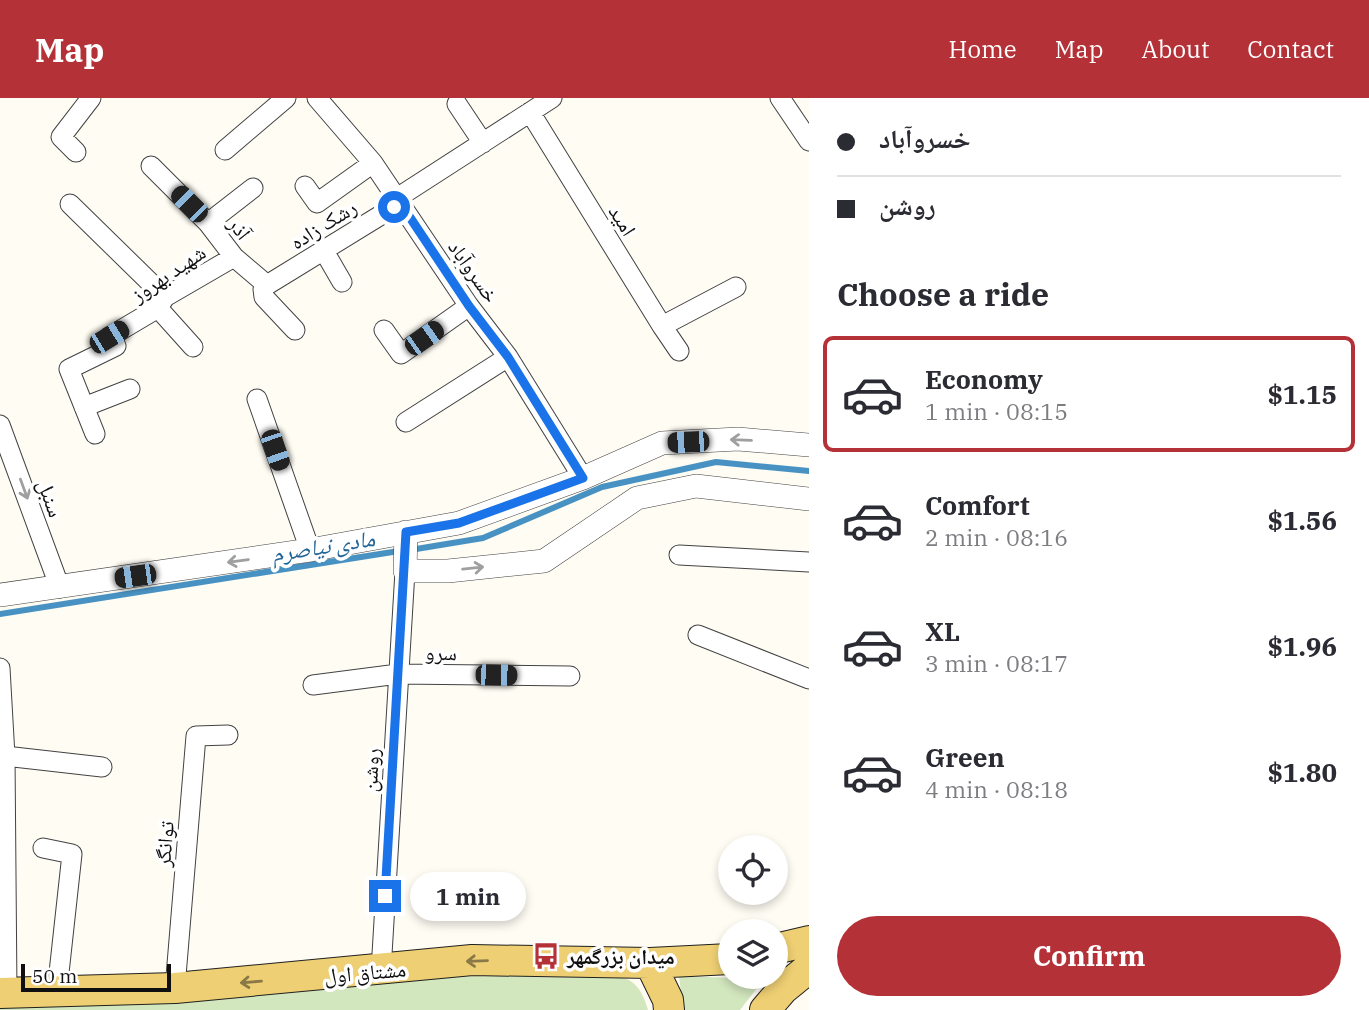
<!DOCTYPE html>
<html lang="en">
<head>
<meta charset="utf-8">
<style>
  body { margin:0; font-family:"IBM Plex Serif","Noto Naskh Arabic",serif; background:#f7f7f7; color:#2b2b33; height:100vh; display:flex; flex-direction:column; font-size:26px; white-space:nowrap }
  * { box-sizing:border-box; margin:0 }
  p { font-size:23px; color:#7c7c81 }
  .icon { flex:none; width:38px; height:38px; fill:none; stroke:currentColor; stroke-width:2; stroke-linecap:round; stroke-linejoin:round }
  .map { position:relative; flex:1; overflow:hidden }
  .details { display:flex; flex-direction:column; background:#fff; width:560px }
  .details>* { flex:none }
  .banner { display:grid; align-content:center; height:154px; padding:0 28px; background:#fff }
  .tools { position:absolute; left:718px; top:737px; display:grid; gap:14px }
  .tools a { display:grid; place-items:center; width:70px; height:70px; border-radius:50%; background:#fff; box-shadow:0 4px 10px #0003; font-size:35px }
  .scale { position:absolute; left:21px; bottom:18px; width:150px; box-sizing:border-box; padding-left:7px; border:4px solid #0f0f0f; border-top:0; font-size:19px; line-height:24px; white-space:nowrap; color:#0f0f0f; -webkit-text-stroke:5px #fff; paint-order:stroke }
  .end { position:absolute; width:32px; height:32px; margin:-16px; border:9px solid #1a73e8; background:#fff; box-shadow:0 0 0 4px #fff }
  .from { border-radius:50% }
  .bubble { position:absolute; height:49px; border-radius:24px; background:#fff; box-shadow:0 4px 10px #0003; font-size:23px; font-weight:800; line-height:49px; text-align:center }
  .car { position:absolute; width:21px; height:42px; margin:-21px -10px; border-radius:9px; box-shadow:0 0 5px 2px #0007; background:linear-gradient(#222 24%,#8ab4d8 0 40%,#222 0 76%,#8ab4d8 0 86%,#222 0) }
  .banner b { display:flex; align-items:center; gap:24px; height:66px; font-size:26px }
  .banner b+b { border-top:2px solid #e1e1e2 }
  .banner i { width:18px; height:18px; background:#2b2b33 }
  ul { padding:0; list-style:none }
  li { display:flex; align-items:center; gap:21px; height:116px; margin:0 14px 10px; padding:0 14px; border:4px solid transparent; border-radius:10px }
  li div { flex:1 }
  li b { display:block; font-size:26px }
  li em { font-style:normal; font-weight:800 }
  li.selected { border-color:#b53138 }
  li>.icon { width:63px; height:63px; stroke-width:1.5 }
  h2 { padding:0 28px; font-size:32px; line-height:84px }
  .button { display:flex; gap:14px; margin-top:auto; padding:14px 28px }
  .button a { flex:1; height:80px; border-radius:42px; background:#b53138; color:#fff; font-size:28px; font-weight:800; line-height:80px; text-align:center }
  header { display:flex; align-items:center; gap:42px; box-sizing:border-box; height:98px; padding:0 35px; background:#b53138; color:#fff }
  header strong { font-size:33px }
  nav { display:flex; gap:38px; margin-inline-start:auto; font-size:24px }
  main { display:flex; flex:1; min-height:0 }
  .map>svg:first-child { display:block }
</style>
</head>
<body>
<header>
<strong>Map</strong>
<nav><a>Home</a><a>Map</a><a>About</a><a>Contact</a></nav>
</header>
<main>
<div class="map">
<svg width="809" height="912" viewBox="0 0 809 912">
  <rect width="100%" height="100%" fill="#fefcf3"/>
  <path fill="#d3e7be" d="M608,875C632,880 641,887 648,912H0V900L436,877Z
    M679,878L764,881L740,912H683Z"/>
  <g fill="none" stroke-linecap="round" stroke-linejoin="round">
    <path stroke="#4892c3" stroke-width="6" d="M410,452L483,440L602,389L716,364L809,373
      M0,516L399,453"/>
    <defs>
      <path id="minor" d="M317,0L373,65L469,208L508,259L583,380
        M780,0L809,43
        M457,6L483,45
        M530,14L662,228L679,253
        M225,52L286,0
        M76,54L61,39L91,0
        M151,68L208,125L234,159L267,187
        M305,88L317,105L373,65
        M70,106L165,199
        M208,125L253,90
        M324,153L342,184
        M267,187L394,109L397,100L552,0
        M267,187L263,191L264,199L295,232
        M158,210L193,249
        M662,228L736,189
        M384,232L401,256L469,208
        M257,301L310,452
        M84,309L130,291
        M406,324L508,259
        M0,327L60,490
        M95,336L69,271L116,248L109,239L158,210L165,199L234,159
        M679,457L809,464
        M698,537L809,581
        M0,570L5,658L7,895
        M313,587L398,576L570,578
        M5,658L102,669
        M43,750L72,756L57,893
        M381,873L405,473
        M175,890L196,638L228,637"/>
      <path id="tertiary" d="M406,434L405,473H448L544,463L637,400L696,388L809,401
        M0,497L310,452L459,425L583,380L662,345L738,341L809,347"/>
      <path id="primary" d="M775,851L809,843
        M650,865L668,902L669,912
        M0,895L175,890L472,862L650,865L730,861
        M765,912L783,891L809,870"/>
    </defs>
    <use href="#minor" stroke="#424242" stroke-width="21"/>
    <use href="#tertiary" stroke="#424242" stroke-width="24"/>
    <use href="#primary" stroke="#202020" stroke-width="32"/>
    <use href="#minor" stroke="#fff" stroke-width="19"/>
    <use href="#tertiary" stroke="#fff" stroke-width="23"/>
    <use href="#primary" stroke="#eecf73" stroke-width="30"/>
  </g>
  <defs><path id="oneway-shaft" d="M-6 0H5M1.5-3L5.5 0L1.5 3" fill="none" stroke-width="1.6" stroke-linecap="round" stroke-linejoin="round" transform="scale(1.75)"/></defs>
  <g stroke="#9f9f9f">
    <use href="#oneway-shaft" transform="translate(741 342) rotate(-178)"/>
    <use href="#oneway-shaft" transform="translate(24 391) rotate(70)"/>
    <use href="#oneway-shaft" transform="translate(238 463) rotate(172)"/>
    <use href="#oneway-shaft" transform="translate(473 470) rotate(-6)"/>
  </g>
  <g stroke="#8a7946">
    <use href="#oneway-shaft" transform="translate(477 863) rotate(178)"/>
    <use href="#oneway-shaft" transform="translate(251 884) rotate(175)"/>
  </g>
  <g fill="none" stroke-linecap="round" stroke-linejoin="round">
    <path stroke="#1a73e8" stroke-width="9" d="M385,798L406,434L459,425L583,380L508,259L469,208L397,100L394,109"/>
  </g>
  <defs>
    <symbol id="bus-bare" viewBox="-9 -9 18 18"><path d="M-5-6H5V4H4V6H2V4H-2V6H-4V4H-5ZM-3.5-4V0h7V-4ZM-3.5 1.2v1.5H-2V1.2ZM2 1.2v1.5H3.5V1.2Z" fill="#b53138" stroke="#fff" stroke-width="2.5" paint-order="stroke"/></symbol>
  </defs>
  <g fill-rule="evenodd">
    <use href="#bus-bare" x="527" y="839" width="38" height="38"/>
  </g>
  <g text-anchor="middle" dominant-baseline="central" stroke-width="7" stroke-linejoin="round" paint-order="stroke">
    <g font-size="21" fill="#0f0f0f" stroke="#fff">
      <text transform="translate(623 122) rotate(58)">امید</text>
      <text transform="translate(323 126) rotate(-32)">رشک زاده</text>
      <text transform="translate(240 130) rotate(53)">آذر</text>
      <text transform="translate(474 173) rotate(55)">خسروآباد</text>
      <text transform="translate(168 175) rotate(-34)">شهید بهروز</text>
      <text transform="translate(51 400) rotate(70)">سنبل</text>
      <text transform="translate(441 554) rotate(1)">سرو</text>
      <text transform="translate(370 672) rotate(-87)">روشن</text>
      <text transform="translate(164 746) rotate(-85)">توانگر</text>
      <text transform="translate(365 874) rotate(-5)">مشتاق اول</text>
    </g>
    <g font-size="21" font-weight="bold" fill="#0f0f0f" stroke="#fff" text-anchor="start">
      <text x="567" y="858">میدان بزرگمهر</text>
    </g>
    <g font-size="23" font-style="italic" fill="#216598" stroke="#fff">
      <text transform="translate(323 447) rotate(-9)">مادی نیاصرم</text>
    </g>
  </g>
</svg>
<div class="tools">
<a><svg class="icon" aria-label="locate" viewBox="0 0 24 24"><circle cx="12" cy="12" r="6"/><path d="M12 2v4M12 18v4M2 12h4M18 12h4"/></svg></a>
<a><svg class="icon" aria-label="layers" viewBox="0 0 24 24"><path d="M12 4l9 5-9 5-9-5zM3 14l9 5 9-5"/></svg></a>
</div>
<div class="scale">50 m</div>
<i class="end from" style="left:394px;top:109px"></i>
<i class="end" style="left:385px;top:798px"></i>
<div class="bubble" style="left:410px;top:774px;width:116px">1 min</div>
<i class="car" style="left:189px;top:106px;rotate:315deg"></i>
<i class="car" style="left:109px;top:239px;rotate:59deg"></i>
<i class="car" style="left:424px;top:240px;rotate:55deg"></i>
<i class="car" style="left:688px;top:344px;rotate:268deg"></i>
<i class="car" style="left:275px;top:352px;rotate:161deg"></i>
<i class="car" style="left:135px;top:478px;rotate:262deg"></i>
<i class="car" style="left:496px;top:577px;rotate:91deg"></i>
</div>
<section class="details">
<div class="banner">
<b><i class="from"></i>خسروآباد</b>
<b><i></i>روشن</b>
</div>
<h2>Choose a ride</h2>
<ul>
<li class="selected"><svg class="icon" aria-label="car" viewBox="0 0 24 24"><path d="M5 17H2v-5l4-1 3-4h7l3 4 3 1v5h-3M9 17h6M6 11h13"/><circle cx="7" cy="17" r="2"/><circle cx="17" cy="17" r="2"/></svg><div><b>Economy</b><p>1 min · 08:15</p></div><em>$1.15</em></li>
<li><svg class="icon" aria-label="car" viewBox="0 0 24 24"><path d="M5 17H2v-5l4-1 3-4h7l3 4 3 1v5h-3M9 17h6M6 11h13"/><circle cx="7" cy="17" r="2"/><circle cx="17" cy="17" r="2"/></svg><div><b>Comfort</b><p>2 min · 08:16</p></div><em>$1.56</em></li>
<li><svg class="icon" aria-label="car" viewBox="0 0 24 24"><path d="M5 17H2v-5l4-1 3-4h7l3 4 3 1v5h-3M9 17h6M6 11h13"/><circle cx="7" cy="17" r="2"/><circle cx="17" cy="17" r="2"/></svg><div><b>XL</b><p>3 min · 08:17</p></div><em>$1.96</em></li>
<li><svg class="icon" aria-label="car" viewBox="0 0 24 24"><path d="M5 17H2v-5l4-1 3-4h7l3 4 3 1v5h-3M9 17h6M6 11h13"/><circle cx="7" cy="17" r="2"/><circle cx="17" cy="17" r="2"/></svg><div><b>Green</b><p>4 min · 08:18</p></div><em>$1.80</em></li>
</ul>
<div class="button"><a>Confirm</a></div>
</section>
</main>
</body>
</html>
